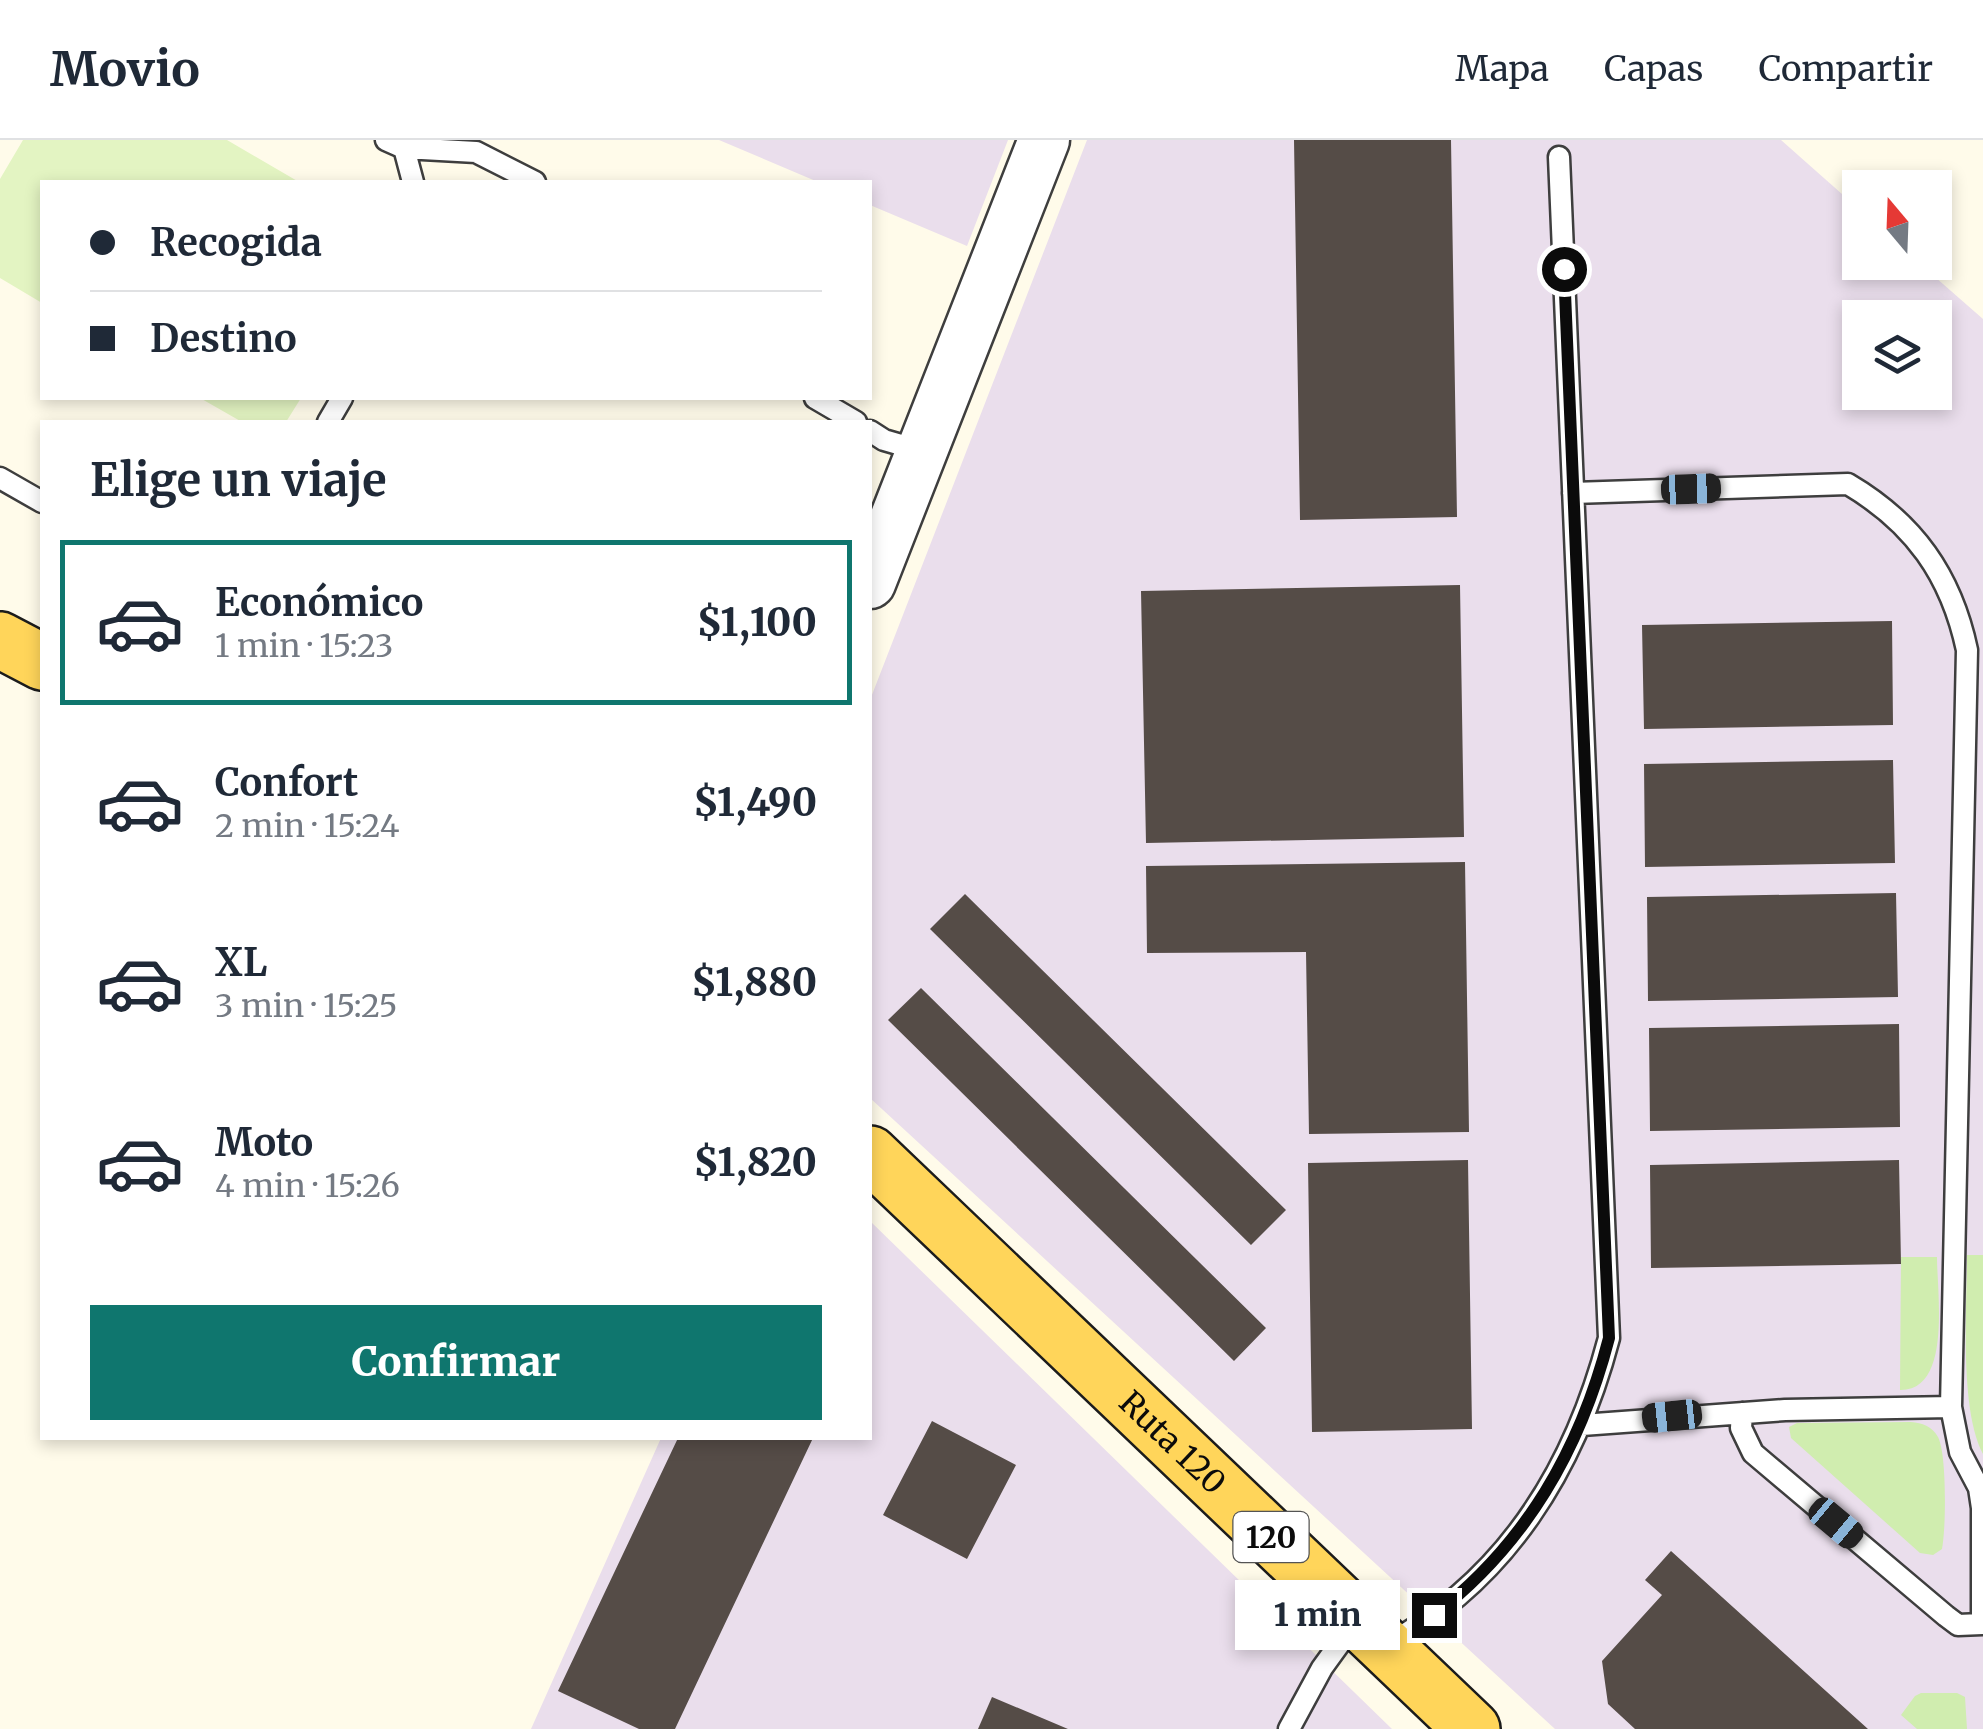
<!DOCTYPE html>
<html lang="es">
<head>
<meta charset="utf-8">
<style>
  body { margin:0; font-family:Merriweather,serif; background:#f6f6f7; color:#1f2937; height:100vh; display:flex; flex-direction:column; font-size:38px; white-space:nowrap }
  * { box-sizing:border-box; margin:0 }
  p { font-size:32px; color:#747a83 }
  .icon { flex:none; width:55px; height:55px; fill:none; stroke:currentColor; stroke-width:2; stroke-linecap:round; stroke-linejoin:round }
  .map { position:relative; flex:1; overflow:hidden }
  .drawer { position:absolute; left:40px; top:280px; width:832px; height:1020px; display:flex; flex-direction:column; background:#fff; border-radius:0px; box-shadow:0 5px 15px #0003 }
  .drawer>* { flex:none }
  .top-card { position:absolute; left:40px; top:40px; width:832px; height:220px; border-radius:0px; box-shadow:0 5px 15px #0003; display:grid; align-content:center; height:220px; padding:0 50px; background:#fff }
  .needle { width:65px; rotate:341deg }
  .buttons { position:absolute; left:1842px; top:30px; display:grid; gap:20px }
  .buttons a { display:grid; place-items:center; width:110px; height:110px; border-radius:0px; background:#fff; box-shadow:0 5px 15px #0003; font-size:50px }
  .end { position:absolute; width:45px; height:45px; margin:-22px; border:12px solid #0b0b0b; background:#fff; box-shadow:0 0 0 5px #fff }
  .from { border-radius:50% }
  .bubble { position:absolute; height:70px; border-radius:0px; background:#fff; box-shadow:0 5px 15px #0003; font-size:32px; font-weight:800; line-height:70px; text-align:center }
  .car { position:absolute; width:30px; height:60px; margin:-30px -15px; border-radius:12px; box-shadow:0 0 8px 2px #0007; background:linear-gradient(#222 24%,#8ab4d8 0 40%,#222 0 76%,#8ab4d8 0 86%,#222 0) }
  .top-card b { display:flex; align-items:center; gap:35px; height:95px; font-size:38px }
  .top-card b+b { border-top:2px solid #e0e1e3 }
  .top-card i { width:25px; height:25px; background:#1f2937 }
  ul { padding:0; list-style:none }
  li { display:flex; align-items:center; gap:30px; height:165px; margin:0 20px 15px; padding:0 30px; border:5px solid transparent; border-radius:0px }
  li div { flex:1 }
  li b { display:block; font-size:38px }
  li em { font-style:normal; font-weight:800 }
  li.selected { border-color:#0f766e }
  li>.icon { width:90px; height:90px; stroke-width:1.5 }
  h2 { padding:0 50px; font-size:45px; line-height:120px }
  .button { display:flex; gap:20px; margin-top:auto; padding:20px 50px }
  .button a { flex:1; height:115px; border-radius:0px; background:#0f766e; color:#fff; font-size:40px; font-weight:800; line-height:115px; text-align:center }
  header { display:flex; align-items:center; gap:60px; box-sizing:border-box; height:140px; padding:0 50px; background:#fff; border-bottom:2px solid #e0e1e3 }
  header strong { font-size:48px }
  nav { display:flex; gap:55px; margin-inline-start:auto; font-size:35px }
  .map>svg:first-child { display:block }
</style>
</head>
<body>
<header>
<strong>Movio</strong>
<nav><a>Mapa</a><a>Capas</a><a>Compartir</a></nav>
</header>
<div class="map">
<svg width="1983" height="1589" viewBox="0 0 1983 1589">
  <rect width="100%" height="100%" fill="#fffbea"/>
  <path fill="#eadeec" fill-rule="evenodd" d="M719,0H1008L967,106L870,65V42H818Z
    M1087,0H1781L1860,70V122L1919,123L1983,179V1589H1555L870,958V560ZM1860,178H1935V252H1860Z
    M870,1081L1392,1589H531L661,1298H870Z"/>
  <path fill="#d0edaf" d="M1967,1115H1983V1314C1959,1269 1967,1167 1967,1115Z
    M1901,1117H1937C1937,1153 1952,1251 1900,1250Z
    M1911,1282C1922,1283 1932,1286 1938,1297C1947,1314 1946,1389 1942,1409L1933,1415L1920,1413L1791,1298L1789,1287L1797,1283Z
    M1921,1553H1957L1965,1557L1967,1589H1917L1901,1575L1915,1556Z"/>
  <path fill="#e3f4c2" d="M23,0H227L299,42H42V163L0,138V39Z
    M200,258H301L286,282H242Z"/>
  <path fill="#554c47" d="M1294,0H1451L1457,377L1300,380Z
    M1460,445L1464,697L1146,703L1141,451Z
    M1892,481L1893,585L1644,589L1642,485Z
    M1893,620L1895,723L1645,727L1644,624Z
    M1465,722L1469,992L1309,994L1306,812L1147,813L1146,726Z
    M1896,753L1898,857L1648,861L1647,757Z
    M965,754L1286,1070L1251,1105L930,789Z
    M921,848L1266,1188L1234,1221L888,880Z
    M1899,884L1900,987L1650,991L1649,888Z
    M1468,1020L1472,1289L1312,1292L1308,1023Z
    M1899,1020L1901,1124L1651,1128L1650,1025Z
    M932,1281L1016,1325L967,1419L883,1375Z
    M678,1298H813L675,1589H639L558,1551Z
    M1671,1411L1868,1589H1635L1608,1564L1602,1521L1662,1455L1645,1440Z
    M992,1557L1068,1589H978Z"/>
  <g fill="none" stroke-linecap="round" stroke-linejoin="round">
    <defs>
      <path id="service" d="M386,0L404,8L413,42
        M404,8L476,12L535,42
        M815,258L856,282
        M328,282L342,258
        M870,291L884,300L922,311
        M0,338L42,362
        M1573,353L1848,344C1914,383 1951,435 1967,510L1951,1267L1785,1270L1582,1285
        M1742,1273L1741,1288L1753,1313L1946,1476L1958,1485L1982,1484V1368L1979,1348L1960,1312L1951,1267
        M1386,1505C1507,1440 1575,1327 1609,1198L1559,17
        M1289,1589L1322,1528L1356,1481"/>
      <path id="tertiary" d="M870,443L1044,0"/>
      <g id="primary">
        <path d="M0,500L42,522"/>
        <path id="s1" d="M870,1014L1472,1589"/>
      </g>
    </defs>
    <use href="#service" stroke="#3e3e3e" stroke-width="25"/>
    <use href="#tertiary" stroke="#3e3e3e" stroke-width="55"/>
    <use href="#primary" stroke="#1c1c1c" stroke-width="60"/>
    <use href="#service" stroke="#fff" stroke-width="20"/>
    <use href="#tertiary" stroke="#fff" stroke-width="50"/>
    <use href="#primary" stroke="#ffd55a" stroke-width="55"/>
  </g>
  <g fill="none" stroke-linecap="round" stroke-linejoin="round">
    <path stroke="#0b0b0b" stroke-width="12" d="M1434,1475C1526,1404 1580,1310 1609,1198L1564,129"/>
  </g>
  <g text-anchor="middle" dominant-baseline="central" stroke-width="10" stroke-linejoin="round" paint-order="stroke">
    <rect fill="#fff" stroke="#545454" stroke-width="2.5" x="1233.5" y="1372" width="75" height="50" rx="8"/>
    <g font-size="30" font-weight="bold" fill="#0b0b0b">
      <text x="1271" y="1397">120</text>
    </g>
    <g font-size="32" fill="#0b0b0b" stroke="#fff">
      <text stroke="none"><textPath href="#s1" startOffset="418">Ruta 120</textPath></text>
    </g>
  </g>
</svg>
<div class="buttons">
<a><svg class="needle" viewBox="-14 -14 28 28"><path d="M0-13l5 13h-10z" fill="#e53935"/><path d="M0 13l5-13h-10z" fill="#747a83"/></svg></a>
<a><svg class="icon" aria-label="layers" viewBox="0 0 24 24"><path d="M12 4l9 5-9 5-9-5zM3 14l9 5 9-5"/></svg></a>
</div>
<i class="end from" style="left:1564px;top:129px"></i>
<i class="end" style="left:1434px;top:1475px"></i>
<div class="bubble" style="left:1235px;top:1440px;width:165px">1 min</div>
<i class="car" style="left:1691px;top:349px;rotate:88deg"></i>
<i class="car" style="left:1672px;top:1276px;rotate:264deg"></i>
<i class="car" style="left:1836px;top:1383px;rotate:130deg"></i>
<div class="top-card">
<b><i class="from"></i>Recogida</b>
<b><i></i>Destino</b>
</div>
<section class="drawer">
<h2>Elige un viaje</h2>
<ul>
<li class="selected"><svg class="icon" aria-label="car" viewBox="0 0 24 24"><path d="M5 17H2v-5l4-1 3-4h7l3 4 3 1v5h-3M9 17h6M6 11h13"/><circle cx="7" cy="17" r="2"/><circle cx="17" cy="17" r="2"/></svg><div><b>Económico</b><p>1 min · 15:23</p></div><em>$1,100</em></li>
<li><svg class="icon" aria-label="car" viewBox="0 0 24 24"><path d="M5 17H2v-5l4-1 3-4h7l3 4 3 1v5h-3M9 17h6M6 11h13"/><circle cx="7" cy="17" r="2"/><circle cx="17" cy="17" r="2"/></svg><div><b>Confort</b><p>2 min · 15:24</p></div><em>$1,490</em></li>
<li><svg class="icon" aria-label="car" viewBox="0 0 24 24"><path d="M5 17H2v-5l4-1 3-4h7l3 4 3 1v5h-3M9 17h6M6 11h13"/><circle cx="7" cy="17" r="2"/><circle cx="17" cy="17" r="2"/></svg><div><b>XL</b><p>3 min · 15:25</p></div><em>$1,880</em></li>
<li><svg class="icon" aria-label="car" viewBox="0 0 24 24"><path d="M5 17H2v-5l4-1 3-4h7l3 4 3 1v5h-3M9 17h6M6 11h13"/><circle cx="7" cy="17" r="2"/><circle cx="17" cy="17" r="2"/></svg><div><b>Moto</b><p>4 min · 15:26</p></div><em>$1,820</em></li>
</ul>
<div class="button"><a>Confirmar</a></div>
</section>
</div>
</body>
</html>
